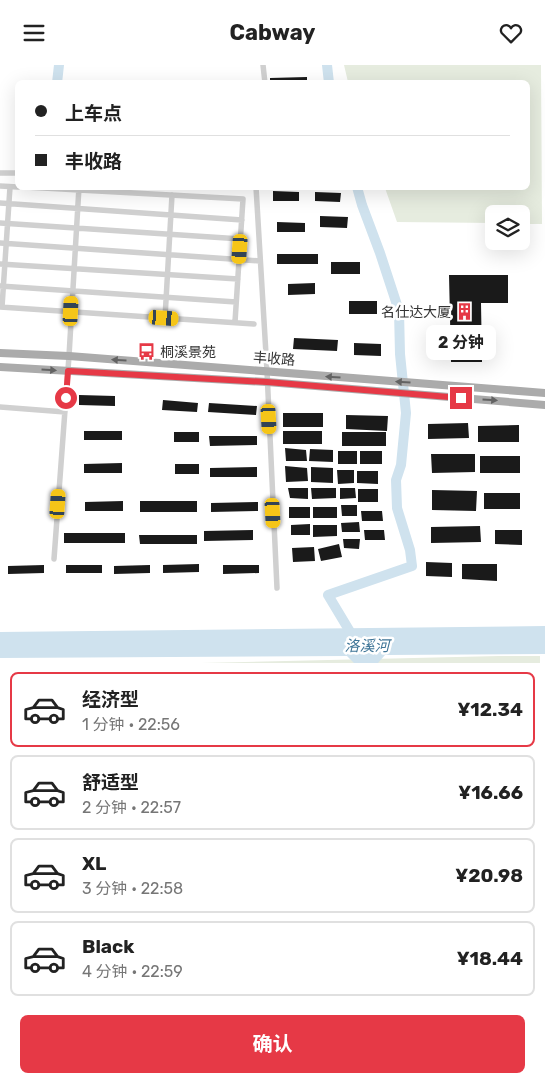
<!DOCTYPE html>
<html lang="zh">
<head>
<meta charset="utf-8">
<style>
  body { margin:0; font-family:Rubik,"Noto Sans SC",sans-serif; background:#f2f2f2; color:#222; height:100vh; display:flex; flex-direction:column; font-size:19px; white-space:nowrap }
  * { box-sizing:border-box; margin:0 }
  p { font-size:16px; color:#767676 }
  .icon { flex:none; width:28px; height:28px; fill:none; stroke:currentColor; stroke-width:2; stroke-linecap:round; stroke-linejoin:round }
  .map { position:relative; height:598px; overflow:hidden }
  .panel { display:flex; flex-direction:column; background:#fff; flex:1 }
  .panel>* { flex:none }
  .top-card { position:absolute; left:15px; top:15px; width:515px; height:110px; border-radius:8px; box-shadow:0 5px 20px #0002; display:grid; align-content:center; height:110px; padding:0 20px; background:#fff }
  .fabs { position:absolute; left:485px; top:140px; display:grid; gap:10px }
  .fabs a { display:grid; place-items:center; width:45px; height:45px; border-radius:8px; background:#fff; box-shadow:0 5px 20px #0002; font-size:25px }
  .end { position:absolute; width:22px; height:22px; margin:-11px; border:6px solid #e63946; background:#fff; box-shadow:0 0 0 2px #fff }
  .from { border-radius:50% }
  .bubble { position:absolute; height:35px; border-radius:8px; background:#fff; box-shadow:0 5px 20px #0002; font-size:16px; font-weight:700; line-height:35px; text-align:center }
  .car { position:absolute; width:15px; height:30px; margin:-15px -8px; border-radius:6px; box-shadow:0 0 4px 1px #0007; background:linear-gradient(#f5c518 24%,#345 0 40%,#f5c518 0 76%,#345 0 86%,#f5c518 0) }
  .top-card b { display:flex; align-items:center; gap:18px; height:48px; font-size:19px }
  .top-card b+b { border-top:1px solid #e0e0e0 }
  .top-card i { width:12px; height:12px; background:#222 }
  ul { padding:9px 0 0; list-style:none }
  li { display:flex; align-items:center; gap:15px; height:75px; margin:0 10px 8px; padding:0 10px; border:2px solid #e0e0e0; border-radius:8px }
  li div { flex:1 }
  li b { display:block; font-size:19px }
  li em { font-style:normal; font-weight:700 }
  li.active { border-color:#e63946 }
  li>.icon { width:45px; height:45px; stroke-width:1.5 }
  .action { display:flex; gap:10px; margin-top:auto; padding:10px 20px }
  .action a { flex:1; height:58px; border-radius:8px; background:#e63946; color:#fff; font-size:20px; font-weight:700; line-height:58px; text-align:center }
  header { display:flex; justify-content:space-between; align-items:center; height:65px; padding:0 20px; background:#fff; font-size:22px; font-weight:700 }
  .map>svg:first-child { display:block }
</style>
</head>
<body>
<header><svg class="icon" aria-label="menu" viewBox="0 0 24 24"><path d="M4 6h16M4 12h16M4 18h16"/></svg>Cabway<svg class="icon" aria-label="heart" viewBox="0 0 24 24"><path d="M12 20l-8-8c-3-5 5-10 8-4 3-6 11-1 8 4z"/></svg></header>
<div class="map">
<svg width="545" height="598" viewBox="0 0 545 598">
  <rect width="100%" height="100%" fill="#fff"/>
  <path fill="#e6ecdf" d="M344,0H541L542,159H521V149H494V158L397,157L385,123L528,122V18L348,17Z
    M540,591V598H201L499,591Z"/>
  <path fill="#cfe2ee" d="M545,561V589L385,590L378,598H354L347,591L0,593V567Z"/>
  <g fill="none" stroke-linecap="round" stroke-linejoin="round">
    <path stroke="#cfe2ee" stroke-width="10" d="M327,0L329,18
      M57,18L59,0
      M357,122L362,140L380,188L399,246L400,289L406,348L401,400L396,415L397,443L410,485L412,501L328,530L355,575L364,598"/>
  </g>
  <path fill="#1a1a1a" d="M307,12V18H270V13Z
    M273,126L299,127V136H273Z
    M315,127L341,128L340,137L315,136Z
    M320,151L348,152L347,163L320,162Z
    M277,157L305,158V167H277Z
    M277,189H318V199H277Z
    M331,197H360V209H331Z
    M449,210H508V238H481L482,297H451Z
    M315,218V229L288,230V219Z
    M349,236H377V249H349Z
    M294,273L338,275L337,286L293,284Z
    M354,278L381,279V291L354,290Z
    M79,330L115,331V341L79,340Z
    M163,335L198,338L197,347L162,345Z
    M209,338L257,341L256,350L208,347Z
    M283,348H323V362H283Z
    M346,350L388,351L387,366L346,364Z
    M468,358L469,373L428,374V359Z
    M519,360V377H478V361Z
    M84,366H122V375H84Z
    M283,366H322V379H283Z
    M174,367H199V377H174Z
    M342,367H386V381H342Z
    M209,371H257V380L210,381Z
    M285,383L306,385L307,396H286Z
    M310,384L333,385V397L309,396Z
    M338,386H357V399H338Z
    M360,386H382V399H360Z
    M431,389H475V407L432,408Z
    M480,391H520V408H480Z
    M122,398V408H84V399Z
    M175,399H199V409H175Z
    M285,401L307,403L308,416L286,417Z
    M257,402V412H210V403Z
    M311,402L333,403V418L311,417Z
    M337,405H354V418L338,419Z
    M357,406H378V419L357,418Z
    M288,423H308V434L290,433Z
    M311,423H336V433L312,434Z
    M340,423H355L356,433L340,434Z
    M358,424H378V437H358Z
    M432,425L477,426L476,446L432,445Z
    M484,428H520V444H484Z
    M123,436V446H85V437Z
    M140,436H197V447H140Z
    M258,437V446L211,447V438Z
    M341,440H357V451H342Z
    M289,442H310V453H289Z
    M313,442H337V453H313Z
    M361,446H382L383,456H362Z
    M359,457L360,467H342L341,458Z
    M310,459V470H291V460Z
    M313,460H337V471L313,472Z
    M480,461L481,477L431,478V462Z
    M253,465V475L204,476V466Z
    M364,465H384L385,475H365Z
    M495,465H522V480L495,479Z
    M64,468H125V478H64Z
    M139,470H197V479H140Z
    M343,474H360L359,484L344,483Z
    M339,479L342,492L321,496L318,484Z
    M314,482L315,496L293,497L292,483Z
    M426,497L452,498V512L426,511Z
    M199,499V507L163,508V500Z
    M462,499H497V516L462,514Z
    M44,500V508L8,509V501Z
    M66,500H102V508H66Z
    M150,500V508L114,509V501Z
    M223,500H259V508L223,509Z"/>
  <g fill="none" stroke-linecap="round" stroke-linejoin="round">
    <path stroke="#d0d0d0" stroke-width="5.5" d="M263,0L265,18
      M0,108H18
      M0,121L18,122
      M25,122L243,134L235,257
      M256,122L267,306L277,523
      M0,138L242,155
      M0,158L241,174
      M0,178L260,196
      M0,199L238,214
      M0,221L236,237
      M0,242L254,259
      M2,242L10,122
      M165,253L172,130
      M0,342L65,347
      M54,494L69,291L79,122"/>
    <path stroke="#ababab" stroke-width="8" d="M0,288L69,291L545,328
      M0,302L267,317L545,340"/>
  </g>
  <defs><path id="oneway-solid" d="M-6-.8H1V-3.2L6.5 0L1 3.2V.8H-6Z" transform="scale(1.25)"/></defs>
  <g fill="#636363">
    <use href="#oneway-solid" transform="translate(119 295) rotate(-176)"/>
    <use href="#oneway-solid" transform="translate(49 305) rotate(4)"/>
    <use href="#oneway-solid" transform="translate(333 312) rotate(-176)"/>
    <use href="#oneway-solid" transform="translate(403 317) rotate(-176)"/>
    <use href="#oneway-solid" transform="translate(490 335) rotate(4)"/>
  </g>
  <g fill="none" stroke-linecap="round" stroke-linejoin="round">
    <path stroke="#e63946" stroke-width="6" d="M66,333L68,306L267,317L461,333"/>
  </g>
  <defs>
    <symbol id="building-bare" viewBox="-9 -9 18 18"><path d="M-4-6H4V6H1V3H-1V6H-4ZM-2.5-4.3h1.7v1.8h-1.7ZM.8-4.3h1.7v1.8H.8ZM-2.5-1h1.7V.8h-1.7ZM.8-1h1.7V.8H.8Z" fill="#e63946" stroke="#fff" stroke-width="2.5" paint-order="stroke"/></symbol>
    <symbol id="bus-bare" viewBox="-9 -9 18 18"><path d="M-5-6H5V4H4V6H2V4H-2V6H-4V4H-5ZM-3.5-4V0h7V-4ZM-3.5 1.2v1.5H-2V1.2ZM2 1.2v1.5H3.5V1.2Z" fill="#e63946" stroke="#fff" stroke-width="2.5" paint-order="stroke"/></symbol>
  </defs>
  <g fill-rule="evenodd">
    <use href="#building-bare" x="452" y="234" width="25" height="25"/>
    <use href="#bus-bare" x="134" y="274" width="25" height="25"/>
  </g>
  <g text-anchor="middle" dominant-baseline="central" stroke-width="5" stroke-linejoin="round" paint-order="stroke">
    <g font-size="14" fill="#333" stroke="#fff" text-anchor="end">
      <text x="451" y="247">名仕达大厦</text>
      <text x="160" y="287" text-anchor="start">桐溪景苑</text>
    </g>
    <g font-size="14" fill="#333" stroke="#fff">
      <text transform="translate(274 294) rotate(4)">丰收路</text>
    </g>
    <g font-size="15" font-style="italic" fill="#3f7597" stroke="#fff">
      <text x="367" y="581">洛溪河</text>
    </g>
  </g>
</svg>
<div class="fabs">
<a><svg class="icon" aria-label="layers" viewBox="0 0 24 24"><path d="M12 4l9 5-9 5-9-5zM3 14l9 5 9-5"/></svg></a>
</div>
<i class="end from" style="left:66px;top:333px"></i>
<i class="end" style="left:461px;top:333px"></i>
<div class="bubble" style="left:426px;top:260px;width:70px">2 分钟</div>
<i class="car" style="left:240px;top:184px;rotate:184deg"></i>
<i class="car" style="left:71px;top:246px;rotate:3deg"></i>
<i class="car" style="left:164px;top:253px;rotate:94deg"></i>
<i class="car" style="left:269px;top:354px;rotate:177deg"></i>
<i class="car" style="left:58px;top:439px;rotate:4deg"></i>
<i class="car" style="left:273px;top:448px;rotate:177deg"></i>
<div class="top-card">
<b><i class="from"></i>上车点</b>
<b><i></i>丰收路</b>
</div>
</div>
<section class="panel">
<ul>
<li class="active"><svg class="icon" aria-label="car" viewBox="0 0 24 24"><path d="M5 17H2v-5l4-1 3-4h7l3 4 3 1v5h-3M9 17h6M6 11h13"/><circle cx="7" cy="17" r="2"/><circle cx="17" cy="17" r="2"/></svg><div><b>经济型</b><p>1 分钟 · 22:56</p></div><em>¥12.34</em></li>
<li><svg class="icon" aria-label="car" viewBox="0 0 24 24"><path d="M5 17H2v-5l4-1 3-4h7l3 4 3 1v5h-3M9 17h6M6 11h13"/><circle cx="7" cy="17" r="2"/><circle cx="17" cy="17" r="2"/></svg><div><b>舒适型</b><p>2 分钟 · 22:57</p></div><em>¥16.66</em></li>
<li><svg class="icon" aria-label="car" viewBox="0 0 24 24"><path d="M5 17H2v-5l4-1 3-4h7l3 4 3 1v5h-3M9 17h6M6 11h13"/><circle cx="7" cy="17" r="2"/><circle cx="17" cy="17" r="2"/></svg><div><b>XL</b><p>3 分钟 · 22:58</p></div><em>¥20.98</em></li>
<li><svg class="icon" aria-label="car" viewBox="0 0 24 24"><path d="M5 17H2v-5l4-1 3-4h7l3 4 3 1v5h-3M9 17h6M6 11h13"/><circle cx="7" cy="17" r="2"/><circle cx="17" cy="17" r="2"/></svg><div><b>Black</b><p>4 分钟 · 22:59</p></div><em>¥18.44</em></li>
</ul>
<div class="action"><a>确认</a></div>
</section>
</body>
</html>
